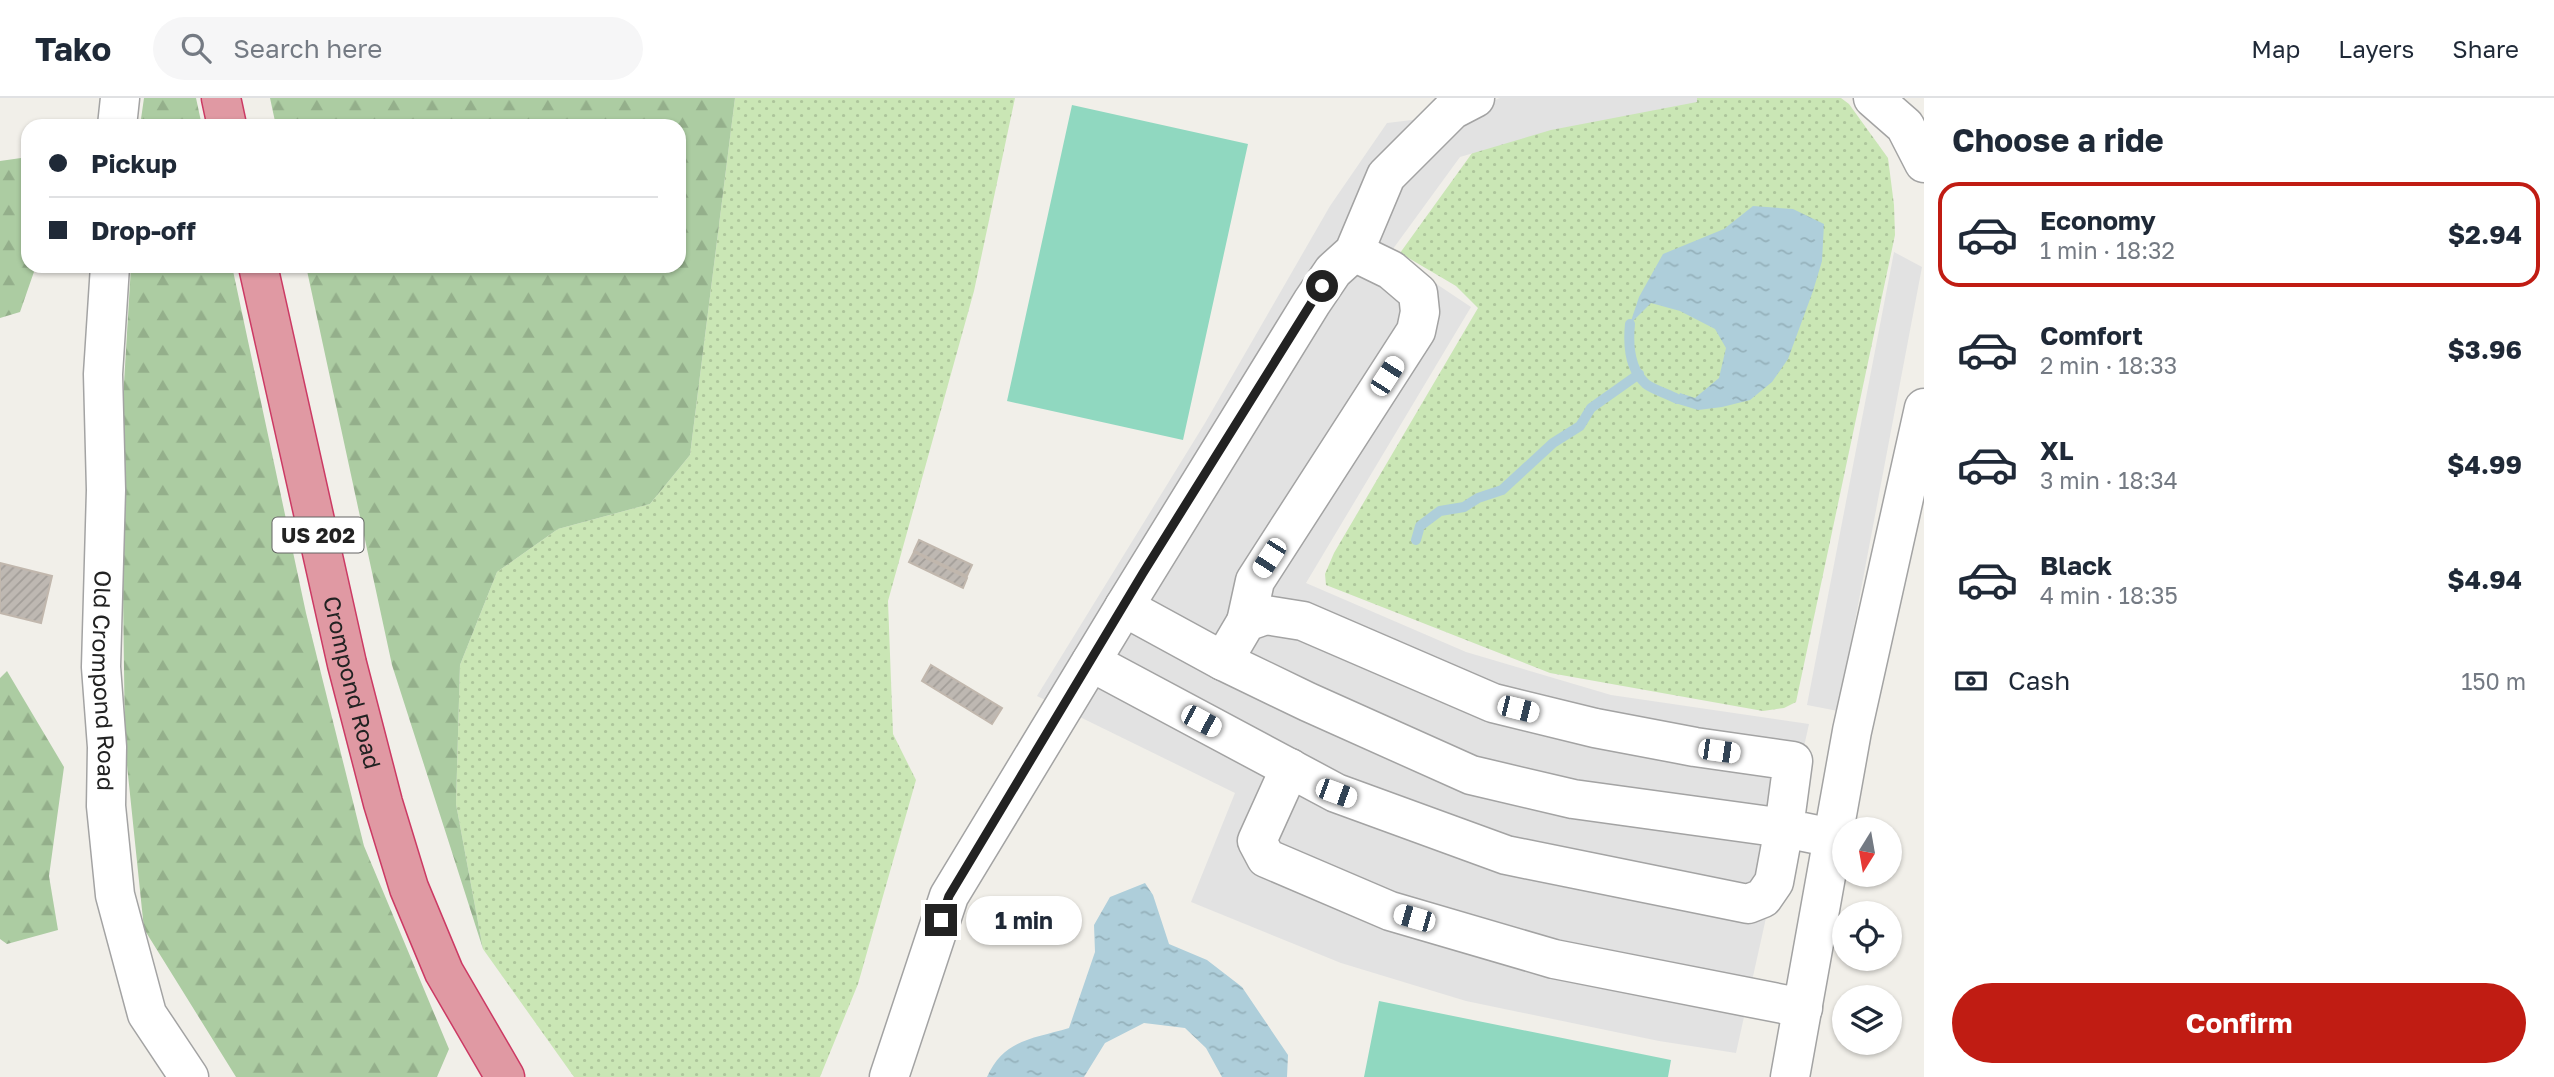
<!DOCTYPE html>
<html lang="en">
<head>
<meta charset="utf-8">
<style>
  body { margin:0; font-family:"Golos Text",sans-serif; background:#f6f6f7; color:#1f2937; height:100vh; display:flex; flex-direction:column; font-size:26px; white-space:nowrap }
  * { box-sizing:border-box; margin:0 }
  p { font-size:23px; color:#747a83 }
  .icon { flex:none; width:38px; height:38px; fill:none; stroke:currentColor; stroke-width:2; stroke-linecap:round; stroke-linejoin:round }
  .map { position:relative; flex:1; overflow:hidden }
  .sheet { display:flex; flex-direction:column; background:#fff; width:630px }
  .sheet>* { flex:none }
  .banner { position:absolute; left:21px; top:21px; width:665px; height:154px; border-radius:21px; box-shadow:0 2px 5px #0004; display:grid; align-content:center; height:154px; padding:0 28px; background:#fff }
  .needle { width:46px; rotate:191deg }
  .controls { position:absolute; left:1832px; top:719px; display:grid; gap:14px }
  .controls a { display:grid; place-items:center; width:70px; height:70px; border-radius:50%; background:#fff; box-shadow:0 2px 5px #0004; font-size:35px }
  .end { position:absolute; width:32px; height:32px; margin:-16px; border:9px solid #222; background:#fff; box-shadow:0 0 0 4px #fff }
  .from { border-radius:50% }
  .bubble { position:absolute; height:49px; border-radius:24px; background:#fff; box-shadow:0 2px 5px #0004; font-size:23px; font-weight:700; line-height:49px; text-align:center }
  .car { position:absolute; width:21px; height:42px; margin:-21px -10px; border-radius:9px; box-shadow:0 0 5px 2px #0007; background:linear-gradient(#fff 24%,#345 0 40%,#fff 0 76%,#345 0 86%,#fff 0) }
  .banner b { display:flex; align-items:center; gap:24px; height:66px; font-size:26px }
  .banner b+b { border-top:2px solid #e0e1e3 }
  .banner i { width:18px; height:18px; background:#1f2937 }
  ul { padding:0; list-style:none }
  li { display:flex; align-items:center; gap:21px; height:105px; margin:0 14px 10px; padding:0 14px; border:4px solid transparent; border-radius:21px }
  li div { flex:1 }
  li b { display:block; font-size:26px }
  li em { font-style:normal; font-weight:700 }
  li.active { border-color:#c01c13 }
  li>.icon { width:63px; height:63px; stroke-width:1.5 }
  h2 { padding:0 28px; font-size:32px; line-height:84px }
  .pay { display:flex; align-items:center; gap:18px; height:77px; padding:0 28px; font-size:26px }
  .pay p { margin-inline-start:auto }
  .button { display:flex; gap:14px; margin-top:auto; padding:14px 28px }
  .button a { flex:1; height:80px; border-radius:42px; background:#c01c13; color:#fff; font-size:28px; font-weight:700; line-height:80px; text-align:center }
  header { display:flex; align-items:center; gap:42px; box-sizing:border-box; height:98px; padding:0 35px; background:#fff; border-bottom:2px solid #e0e1e3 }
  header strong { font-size:33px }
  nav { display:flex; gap:38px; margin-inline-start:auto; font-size:24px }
  .search { width:490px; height:63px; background:#f6f6f7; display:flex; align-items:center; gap:18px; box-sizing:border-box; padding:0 24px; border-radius:38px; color:#747a83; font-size:26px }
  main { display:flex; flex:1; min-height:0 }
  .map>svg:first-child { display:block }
</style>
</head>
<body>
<header>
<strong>Tako</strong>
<div class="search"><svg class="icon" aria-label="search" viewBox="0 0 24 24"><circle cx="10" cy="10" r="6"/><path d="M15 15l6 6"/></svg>Search here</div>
<nav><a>Map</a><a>Layers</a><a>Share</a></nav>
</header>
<main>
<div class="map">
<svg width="1924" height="979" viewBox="0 0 1924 979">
  <defs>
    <pattern id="grass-dots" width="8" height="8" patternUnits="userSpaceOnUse" patternTransform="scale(1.75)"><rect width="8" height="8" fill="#cae6b5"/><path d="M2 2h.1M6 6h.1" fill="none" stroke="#adc59b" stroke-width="1.8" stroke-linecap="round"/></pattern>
    <pattern id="forest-firs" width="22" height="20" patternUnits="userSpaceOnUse" patternTransform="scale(1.75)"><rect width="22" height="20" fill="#accca2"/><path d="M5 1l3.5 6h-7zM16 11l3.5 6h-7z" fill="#94af8b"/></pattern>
    <pattern id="water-ripples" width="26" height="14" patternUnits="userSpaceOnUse" patternTransform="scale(1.75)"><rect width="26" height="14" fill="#aeceda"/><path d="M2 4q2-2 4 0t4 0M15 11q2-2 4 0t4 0" fill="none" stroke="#95b1bb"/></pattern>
    <pattern id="building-hatch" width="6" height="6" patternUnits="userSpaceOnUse" patternTransform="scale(1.75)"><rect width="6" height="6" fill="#beb8b2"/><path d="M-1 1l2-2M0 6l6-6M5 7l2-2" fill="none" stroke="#a39e99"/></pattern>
  </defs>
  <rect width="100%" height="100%" fill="#f1efe9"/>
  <path fill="url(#grass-dots)" d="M735,0H1015L974,193L888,503L893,636L916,682L858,886L820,979H574L483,851L456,706L460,567L497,474L558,431L650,406L690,357Z
    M1686,0H1841L1849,6L1888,60L1894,107L1895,137L1796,604L1784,610L1763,613L1550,575L1326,487L1325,476L1334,455L1478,210L1456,188L1400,155L1475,51L1484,42Z"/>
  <path fill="url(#forest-firs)" d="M144,0H196L202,28H140Z
    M270,0H735L690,357L650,406L558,431L497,474L460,567L456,706L483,851L392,567L306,168H679V28H276Z
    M28,59V168H36L20,214L0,220V63Z
    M131,168H232L306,515L364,748L449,951L437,979H236L144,831L125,648L121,335Z
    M7,573L64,669L49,778L58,832L7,846L0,841V580Z"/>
  <path fill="#90d8c0" d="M1072,7L1248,46L1183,342L1007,303Z
    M1379,903L1671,962L1668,979H1364Z"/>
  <path fill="#e2e2e2" d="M1500,0H1697V4L1551,32L1460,59L1390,155L1471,209L1306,485L1466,554L1611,597L1809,626L1736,955L1659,943L1466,903L1341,865L1191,804L1235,695L1037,598L1205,325L1330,108L1387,25L1462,16Z
    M1894,154L1922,169L1838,613L1807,607Z"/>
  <path fill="url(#water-ripples)" d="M1753,108L1793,111L1824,126L1822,163L1813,193L1788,261L1772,284L1750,302L1722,309L1698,312L1675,305L1680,295L1695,300L1719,280L1726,250L1715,231L1680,213L1651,205L1630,226L1639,199L1663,156L1724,131Z
    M1145,785L1153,797L1169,846L1207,862L1242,889L1288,957L1287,979H1222L1206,950L1185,930L1144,925L1105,945L1084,979H987C1004,941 1033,941 1069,930L1095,854L1094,827L1110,799Z"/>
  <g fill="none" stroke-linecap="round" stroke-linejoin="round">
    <path stroke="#aeceda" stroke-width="10" d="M1630,226C1628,246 1629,271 1646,286C1654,292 1668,296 1677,301
      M1416,442L1420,428L1440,413L1464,409L1478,400L1502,392L1553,345L1580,328L1591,310L1639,276"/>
  </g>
  <path fill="url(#building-hatch)" stroke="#c1b7ad" stroke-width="2" d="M919,442L972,467L967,478L914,453Z
    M914,454L967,480L963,490L909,464Z
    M0,465L52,478L41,525L0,515Z
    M931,567L1002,610L992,626L922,583Z"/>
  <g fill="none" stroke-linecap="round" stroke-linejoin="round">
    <defs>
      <g id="minor">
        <path d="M1873,0L1905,28L1924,65"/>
        <path d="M117,28L120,0"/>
        <path id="s1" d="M110,168L103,276L106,392L101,569L107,649L106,708L115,797L147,916L189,979"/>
        <path d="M1124,509L1312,204L1333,173L1354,154L1386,78L1452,12L1475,0"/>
        <path d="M1246,524L1255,483L1416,233L1420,214L1418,195L1391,172L1354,154"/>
        <path d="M1091,564L1336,695L1506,757L1748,806L1763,800L1774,784L1784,730L1573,701L1471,677L1308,604L1223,563L1246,524L1266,517L1303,523L1493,605L1595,630L1695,649L1793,663L1784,730L1833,740"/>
        <path d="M1290,670L1257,743L1266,760L1390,813L1554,861L1803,910"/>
        <path d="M889,979L949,798L1124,509L1223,563"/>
        <path d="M1790,979L1852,633L1924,310"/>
      </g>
      <g id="highway">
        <path d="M221,0L227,28"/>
        <path id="s2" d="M258,168L347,566L383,705L409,790L444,874L505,979"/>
      </g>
    </defs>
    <use href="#minor" stroke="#a3a3a3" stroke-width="41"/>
    <use href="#highway" stroke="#cc3a64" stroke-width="41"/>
    <use href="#minor" stroke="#fff" stroke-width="38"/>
    <use href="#highway" stroke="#e099a3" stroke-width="38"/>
  </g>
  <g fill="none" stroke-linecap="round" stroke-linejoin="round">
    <path stroke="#222" stroke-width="9" d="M941,822L949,798L1143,475L1322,188"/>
  </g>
  <g text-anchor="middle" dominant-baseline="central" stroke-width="5" stroke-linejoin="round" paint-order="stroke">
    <rect fill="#fff" stroke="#646464" stroke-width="2" x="272.5" y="419.5" width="91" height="35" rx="5"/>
    <g font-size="21" font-weight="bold" fill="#222">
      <text x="318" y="437">US 202</text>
    </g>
    <g font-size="23" fill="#222" stroke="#fff">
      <text stroke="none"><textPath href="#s1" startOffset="415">Old Crompond Road</textPath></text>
      <text stroke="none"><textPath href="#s2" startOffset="427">Crompond Road</textPath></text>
    </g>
  </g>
</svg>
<div class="controls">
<a><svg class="needle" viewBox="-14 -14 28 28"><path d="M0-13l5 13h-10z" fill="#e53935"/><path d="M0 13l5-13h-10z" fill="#747a83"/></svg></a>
<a><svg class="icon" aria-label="locate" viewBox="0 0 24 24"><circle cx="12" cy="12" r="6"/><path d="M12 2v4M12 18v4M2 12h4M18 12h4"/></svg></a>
<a><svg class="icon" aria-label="layers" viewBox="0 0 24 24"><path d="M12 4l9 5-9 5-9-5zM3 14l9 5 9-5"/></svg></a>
</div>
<i class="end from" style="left:1322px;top:188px"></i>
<i class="end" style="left:941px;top:822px"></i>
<div class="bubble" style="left:966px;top:798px;width:116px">1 min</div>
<i class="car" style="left:1387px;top:278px;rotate:33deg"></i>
<i class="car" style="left:1269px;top:460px;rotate:213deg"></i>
<i class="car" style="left:1518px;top:611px;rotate:104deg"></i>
<i class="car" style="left:1201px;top:623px;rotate:118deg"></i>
<i class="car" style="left:1719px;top:653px;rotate:98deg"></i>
<i class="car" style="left:1336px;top:695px;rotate:110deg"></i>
<i class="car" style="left:1414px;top:820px;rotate:286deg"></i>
<div class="banner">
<b><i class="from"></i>Pickup</b>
<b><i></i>Drop-off</b>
</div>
</div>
<section class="sheet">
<h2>Choose a ride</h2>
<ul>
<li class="active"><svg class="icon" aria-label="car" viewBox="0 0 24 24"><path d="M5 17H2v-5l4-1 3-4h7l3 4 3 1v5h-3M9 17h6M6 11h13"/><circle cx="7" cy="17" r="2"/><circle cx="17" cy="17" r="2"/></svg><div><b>Economy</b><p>1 min · 18:32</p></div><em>$2.94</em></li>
<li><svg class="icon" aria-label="car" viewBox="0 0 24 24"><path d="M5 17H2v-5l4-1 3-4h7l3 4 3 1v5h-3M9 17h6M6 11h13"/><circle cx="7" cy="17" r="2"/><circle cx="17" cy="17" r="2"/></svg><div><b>Comfort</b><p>2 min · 18:33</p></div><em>$3.96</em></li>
<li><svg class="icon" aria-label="car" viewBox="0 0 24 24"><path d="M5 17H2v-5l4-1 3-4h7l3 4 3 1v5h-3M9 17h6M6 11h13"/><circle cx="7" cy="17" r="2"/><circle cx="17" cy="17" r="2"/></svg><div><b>XL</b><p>3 min · 18:34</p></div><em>$4.99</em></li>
<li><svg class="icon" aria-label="car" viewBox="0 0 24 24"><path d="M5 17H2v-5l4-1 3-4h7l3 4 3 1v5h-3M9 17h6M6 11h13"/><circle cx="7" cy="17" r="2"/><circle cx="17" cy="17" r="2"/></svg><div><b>Black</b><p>4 min · 18:35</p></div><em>$4.94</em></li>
</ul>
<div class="pay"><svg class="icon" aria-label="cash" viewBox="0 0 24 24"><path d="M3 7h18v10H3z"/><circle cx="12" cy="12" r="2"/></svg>Cash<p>150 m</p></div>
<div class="button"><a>Confirm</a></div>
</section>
</main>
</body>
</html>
